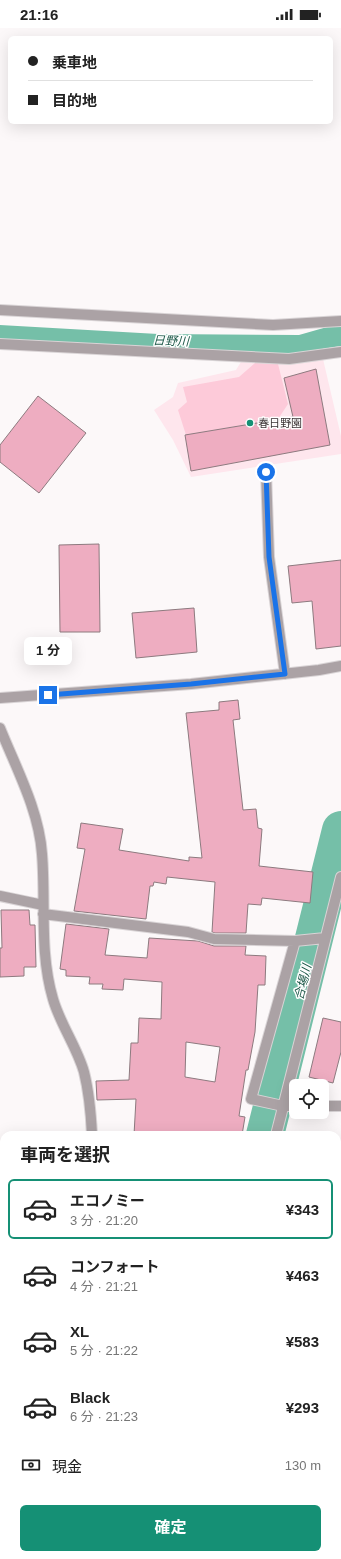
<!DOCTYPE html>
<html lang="ja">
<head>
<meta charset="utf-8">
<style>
  body { margin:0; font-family:Arial,"Noto Sans JP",sans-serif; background:#f6f6f6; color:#222; height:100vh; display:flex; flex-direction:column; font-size:15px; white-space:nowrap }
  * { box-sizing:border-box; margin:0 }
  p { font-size:13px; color:#767676 }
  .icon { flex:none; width:22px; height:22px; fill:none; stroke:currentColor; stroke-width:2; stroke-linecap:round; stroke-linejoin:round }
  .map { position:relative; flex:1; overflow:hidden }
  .sheet { position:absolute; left:0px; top:1103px; width:341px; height:428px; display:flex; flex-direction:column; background:#fff; border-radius:12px 12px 0 0; box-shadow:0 4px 16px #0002 }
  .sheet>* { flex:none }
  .top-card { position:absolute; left:8px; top:8px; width:325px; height:88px; border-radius:6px; box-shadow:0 4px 16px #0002; display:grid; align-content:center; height:88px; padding:0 20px; background:#fff }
  .buttons { position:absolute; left:289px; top:1051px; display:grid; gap:8px }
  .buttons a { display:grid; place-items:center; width:40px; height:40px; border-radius:6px; background:#fff; box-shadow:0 4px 16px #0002; font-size:20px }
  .end { position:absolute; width:18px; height:18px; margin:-9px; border:5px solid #1a73e8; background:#fff; box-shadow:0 0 0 2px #fff }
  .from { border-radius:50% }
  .bubble { position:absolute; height:28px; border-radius:6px; background:#fff; box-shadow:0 4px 16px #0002; font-size:13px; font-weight:700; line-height:28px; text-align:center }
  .top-card b { display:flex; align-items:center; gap:14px; height:38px; font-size:15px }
  .top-card b+b { border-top:1px solid #e0e0e0 }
  .top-card i { width:10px; height:10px; background:#222 }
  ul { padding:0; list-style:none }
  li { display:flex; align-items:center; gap:12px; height:60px; margin:0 8px 6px; padding:0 12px; border:2px solid transparent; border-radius:6px }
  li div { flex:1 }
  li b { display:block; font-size:15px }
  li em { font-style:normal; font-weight:700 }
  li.selected { border-color:#159075 }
  li>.icon { width:36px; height:36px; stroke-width:1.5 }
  h2 { padding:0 20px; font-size:18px; line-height:48px }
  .pay { display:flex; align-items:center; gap:10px; height:44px; padding:0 20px; font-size:15px }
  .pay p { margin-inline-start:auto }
  .action { display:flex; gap:8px; margin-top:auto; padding:8px 20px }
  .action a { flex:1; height:46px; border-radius:6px; background:#159075; color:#fff; font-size:16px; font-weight:700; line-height:46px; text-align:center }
  .status { display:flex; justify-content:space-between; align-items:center; height:28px; padding:0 20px; background:#fff; direction:ltr }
  .status svg { height:11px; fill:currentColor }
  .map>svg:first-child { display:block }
</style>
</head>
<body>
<div class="status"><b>21:16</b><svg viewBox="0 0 49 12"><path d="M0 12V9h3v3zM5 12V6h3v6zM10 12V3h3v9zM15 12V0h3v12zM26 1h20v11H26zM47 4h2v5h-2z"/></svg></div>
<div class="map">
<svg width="341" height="1531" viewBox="0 0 341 1531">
  <rect width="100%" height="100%" fill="#fcf8f9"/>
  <path fill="#fee6ed" d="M244,329L323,331L341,408V426L191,449L173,412L154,382L173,369L178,355L236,342Z
    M340,1384H341V1531L337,1446Z"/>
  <path fill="#fdcad9" d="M255,335L278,336L288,376L278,391L186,407L178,382L187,374L183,359L239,349Z"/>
  <path fill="#75bfa8" d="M341,295V318L291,326L0,312V297L158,306L299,307Z"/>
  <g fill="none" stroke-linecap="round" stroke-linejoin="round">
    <path stroke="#75bfa8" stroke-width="38" d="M265,1107L341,802
      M154,1531L157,1527"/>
  </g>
  <path fill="#eeadc1" stroke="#8d7a7f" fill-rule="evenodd" d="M316,341L330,417L191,443L185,407L293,389L284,350Z
    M38,368L86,405L39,465L0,434V417Z
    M99,516L100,604H60L59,517Z
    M341,532V618L316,621L312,573L292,575L288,538Z
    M194,580L197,624L136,630L132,585Z
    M238,672L240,691L233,692L243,782L256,781L258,800L262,801L259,838L313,844L310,875L262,870L261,877L248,876L246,905H215L212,904L215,854L167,849L166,856L154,854L153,858H150L146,891L74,883L85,821L77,820L81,795L123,801L119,822L189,833V829L202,830L186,685L219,682V674Z
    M1,882H29L30,897H35L36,939H24V948L0,949V920H2Z
    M66,896L109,901L105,927L147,930L149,910L198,913L214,918H246L245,927L266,928L265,957H258L255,1004L248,1042H246L239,1088L245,1089L242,1107H134L136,1071L97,1072L96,1053L129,1052L131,1015H138L139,990L161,991L162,954L124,951L123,962L102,961L103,956H89L90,949L66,948V942L60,941ZM186,1014L220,1019L215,1054L185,1049Z
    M323,990L341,994V1024L333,1055L309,1049Z"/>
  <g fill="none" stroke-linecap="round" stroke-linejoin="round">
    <defs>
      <path id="minor" d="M0,282L273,297L341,293
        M0,316L289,331L341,324
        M266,444L269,529L285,646
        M0,670L191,656L319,642L341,638
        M0,700C16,740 39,782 42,826C46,874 39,924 53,971C60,996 77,1019 84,1044C89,1064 91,1086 92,1107
        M0,868L43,877
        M43,886L188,904L214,911L295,913L251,1071L283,1078H296
        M295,913L325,910
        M322,1078H341
        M276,1107L341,849
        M337,1145H341
        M0,1165L4,1169
        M337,1286H341
        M337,1323L341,1295
        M0,1386H4
        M64,1527V1531
        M326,1527V1531
        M169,1531L172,1527"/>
    </defs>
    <use href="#minor" stroke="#d9d4d6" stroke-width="12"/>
    <use href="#minor" stroke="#aba2a5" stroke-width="10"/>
  </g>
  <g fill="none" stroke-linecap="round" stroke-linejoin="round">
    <path stroke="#1a73e8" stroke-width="5" d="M48,667L191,656L285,646L269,529L266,444"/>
  </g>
  <circle fill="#159075" stroke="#fff" stroke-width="1.5" cx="250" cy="395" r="4"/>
  <g text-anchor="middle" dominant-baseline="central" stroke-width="3" stroke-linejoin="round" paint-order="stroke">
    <g font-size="11" fill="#3a3234" stroke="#fff" text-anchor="start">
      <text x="258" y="395">春日野園</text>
    </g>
    <g font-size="12" font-style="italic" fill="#1c5848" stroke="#fff">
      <text transform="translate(171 313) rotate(2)">日野川</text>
      <text transform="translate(303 954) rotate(-76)">合場川</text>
    </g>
  </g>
</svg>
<div class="buttons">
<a><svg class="icon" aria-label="locate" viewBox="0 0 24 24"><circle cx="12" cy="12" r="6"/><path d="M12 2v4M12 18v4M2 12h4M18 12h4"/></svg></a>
</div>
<i class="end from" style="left:266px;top:444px"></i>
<i class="end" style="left:48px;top:667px"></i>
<div class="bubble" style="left:24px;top:609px;width:48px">1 分</div>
<div class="top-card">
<b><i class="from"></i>乗車地</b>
<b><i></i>目的地</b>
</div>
<section class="sheet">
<h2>車両を選択</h2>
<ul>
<li class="selected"><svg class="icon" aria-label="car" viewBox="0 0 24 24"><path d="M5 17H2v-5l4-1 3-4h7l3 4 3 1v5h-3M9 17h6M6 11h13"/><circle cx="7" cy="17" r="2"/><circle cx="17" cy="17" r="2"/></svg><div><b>エコノミー</b><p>3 分 · 21:20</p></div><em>¥343</em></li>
<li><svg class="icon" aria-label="car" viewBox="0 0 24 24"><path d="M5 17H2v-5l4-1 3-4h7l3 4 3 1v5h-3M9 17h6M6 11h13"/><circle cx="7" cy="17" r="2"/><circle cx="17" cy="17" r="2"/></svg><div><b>コンフォート</b><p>4 分 · 21:21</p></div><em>¥463</em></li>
<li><svg class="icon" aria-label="car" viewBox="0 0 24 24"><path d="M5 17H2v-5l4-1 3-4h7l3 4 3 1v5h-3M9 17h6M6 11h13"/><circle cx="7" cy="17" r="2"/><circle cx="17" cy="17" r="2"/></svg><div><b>XL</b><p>5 分 · 21:22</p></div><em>¥583</em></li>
<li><svg class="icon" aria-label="car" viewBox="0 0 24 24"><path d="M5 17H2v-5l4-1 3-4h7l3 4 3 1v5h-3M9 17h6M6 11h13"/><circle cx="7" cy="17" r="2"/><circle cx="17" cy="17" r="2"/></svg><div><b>Black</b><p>6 分 · 21:23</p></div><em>¥293</em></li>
</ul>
<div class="pay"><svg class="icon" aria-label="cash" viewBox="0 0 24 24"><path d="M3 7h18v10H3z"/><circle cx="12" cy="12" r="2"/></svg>現金<p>130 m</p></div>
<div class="action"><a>確定</a></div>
</section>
</div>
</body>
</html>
